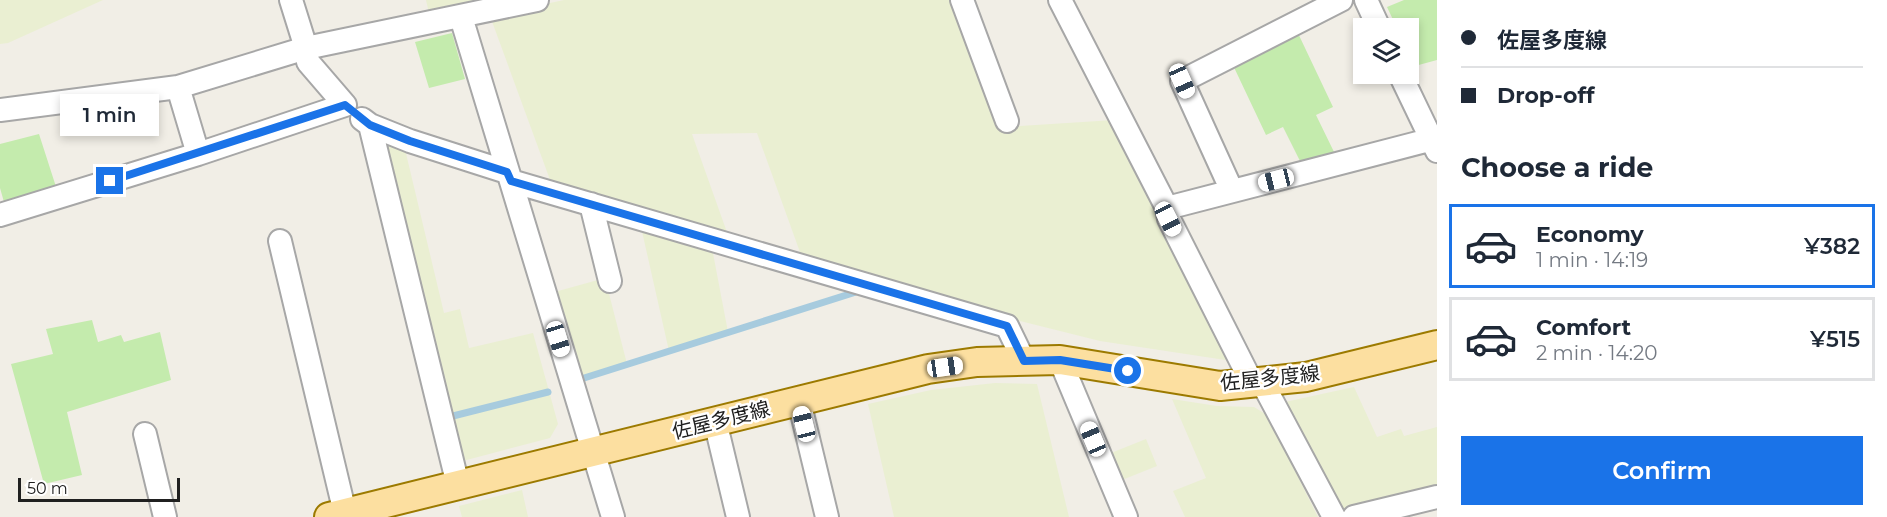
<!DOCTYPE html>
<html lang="en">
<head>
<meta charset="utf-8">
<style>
  body { margin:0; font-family:Montserrat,"Noto Sans JP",sans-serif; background:#f2f2f3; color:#1f2937; height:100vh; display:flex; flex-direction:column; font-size:22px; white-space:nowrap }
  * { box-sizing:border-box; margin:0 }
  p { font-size:20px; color:#747a83 }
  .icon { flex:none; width:33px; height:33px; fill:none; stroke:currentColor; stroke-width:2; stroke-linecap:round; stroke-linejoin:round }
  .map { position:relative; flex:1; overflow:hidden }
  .sheet { display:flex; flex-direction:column; background:#fff; width:450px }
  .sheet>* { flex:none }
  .top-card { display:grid; align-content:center; height:132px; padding:0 24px; background:#fff }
  .fabs { position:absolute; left:1353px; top:18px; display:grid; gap:12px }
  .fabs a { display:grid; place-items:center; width:66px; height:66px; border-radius:0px; background:#fff; box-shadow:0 3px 9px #0003; font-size:30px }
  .scale { position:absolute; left:18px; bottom:15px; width:162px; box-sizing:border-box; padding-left:6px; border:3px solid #202020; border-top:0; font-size:16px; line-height:21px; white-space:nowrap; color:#202020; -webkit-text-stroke:4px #fff; paint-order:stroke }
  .end { position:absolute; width:27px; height:27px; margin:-14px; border:8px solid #1a73e8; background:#fff; box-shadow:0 0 0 3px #fff }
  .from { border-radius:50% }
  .bubble { position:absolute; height:42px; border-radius:0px; background:#fff; box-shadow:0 3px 9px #0003; font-size:20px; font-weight:600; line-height:42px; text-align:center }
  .car { position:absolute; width:18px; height:36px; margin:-18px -9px; border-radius:8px; box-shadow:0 0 4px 2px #0007; background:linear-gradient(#fff 24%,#345 0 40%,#fff 0 76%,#345 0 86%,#fff 0) }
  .top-card b { display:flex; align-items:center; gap:21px; height:57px; font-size:22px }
  .top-card b+b { border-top:2px solid #e0e1e3 }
  .top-card i { width:15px; height:15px; background:#1f2937 }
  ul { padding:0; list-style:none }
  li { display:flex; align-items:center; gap:18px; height:84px; margin:0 12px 9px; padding:0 12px; border:3px solid #e0e1e3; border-radius:0px }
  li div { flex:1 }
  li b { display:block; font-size:22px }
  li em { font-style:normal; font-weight:600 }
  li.current { border-color:#1a73e8 }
  li>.icon { width:54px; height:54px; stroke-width:1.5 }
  h2 { padding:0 24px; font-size:27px; line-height:72px }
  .button { display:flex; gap:12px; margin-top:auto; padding:12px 24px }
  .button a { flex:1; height:69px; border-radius:0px; background:#1a73e8; color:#fff; font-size:24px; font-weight:600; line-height:69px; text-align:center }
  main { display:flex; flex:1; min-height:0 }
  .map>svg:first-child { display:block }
</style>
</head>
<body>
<main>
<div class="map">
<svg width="1437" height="517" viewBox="0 0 1437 517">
  <rect width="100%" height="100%" fill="#f1eee6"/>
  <path fill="#eaefd2" d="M0,0H103L8,43L0,44Z
    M426,0H491L429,13Z
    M564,0H954L1002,127L1114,120L1232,361L1100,341L1016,320L801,255L757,133L692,134L729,238L553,188L490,16Z
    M381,138L404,145L444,313L460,309L469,348L533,333L558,424L550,438L459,462Z
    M641,227L712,248L728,332L669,351Z
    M605,278L627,364L581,379L551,293Z
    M995,383L1037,384L1069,517H894L868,404L931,390Z
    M1354,387L1377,437L1401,429L1404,436L1437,427V489L1339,515L1285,402Z
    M1172,399L1217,406L1254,407L1267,415L1318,517H1185L1173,491L1206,478Z
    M1146,439L1157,466L1117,482L1106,455Z
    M522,490L528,517H462L459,506Z"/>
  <path fill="#c4ebad" d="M1404,0H1437V60L1415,66L1409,52L1408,28H1397L1387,7Z
    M1296,29L1333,107L1316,115L1335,154L1302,165L1283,127L1266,135L1231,61Z
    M452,33L465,79L429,88L415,42Z
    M39,134L58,193L6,209L0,188V144Z
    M92,320L98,342L121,335L124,342L160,332L171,380L67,412L82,475L44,484L11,364L53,354L46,329Z"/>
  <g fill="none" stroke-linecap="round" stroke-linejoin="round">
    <path stroke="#a7cbde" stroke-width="7" d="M581,379L856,292
      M453,416L548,392"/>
    <defs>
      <path id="minor" d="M962,0L1007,121
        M1060,0L1167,208
        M1366,0L1379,28
        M461,17L613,517
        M1400,74L1437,151
        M178,87L198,154
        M0,110L178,87L306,48L537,0
        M362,119L370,125L410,141L507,172
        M370,125L458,485
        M511,181L1007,326L1024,361
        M1232,191L1182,81L1341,0
        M591,204L610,281
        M0,215L198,154L345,105L308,62L306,48L291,0
        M280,241L345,513
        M1060,360L1126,517
        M1262,382L1334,517
        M1252,383L1169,219L1167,208L1437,138
        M799,401L827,517
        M715,421L738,517
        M145,434L165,517
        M1354,517L1437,497"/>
      <path id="major" d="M329,517L928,369L977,362L1060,360L1220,386L1306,377L1437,345"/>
    </defs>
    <use href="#minor" stroke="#a7a7a7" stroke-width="26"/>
    <use href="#major" stroke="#9c7a00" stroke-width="32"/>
    <use href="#minor" stroke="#fff" stroke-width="22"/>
    <use href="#major" stroke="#fcdfa0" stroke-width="28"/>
  </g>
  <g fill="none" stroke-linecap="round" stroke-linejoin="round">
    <path stroke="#1a73e8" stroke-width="8" d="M110,181L345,105L370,125L410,141L507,172L511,181L1007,326L1024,361L1060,360L1128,371"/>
  </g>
  <g text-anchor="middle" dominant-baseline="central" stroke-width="5" stroke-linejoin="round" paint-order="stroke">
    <g font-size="20" fill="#202020" stroke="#fff">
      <text transform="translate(1270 378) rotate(-6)">佐屋多度線</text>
      <text transform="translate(721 420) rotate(-14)">佐屋多度線</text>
    </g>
  </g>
</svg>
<div class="fabs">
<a><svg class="icon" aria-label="layers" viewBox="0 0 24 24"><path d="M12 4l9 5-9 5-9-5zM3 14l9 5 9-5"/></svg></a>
</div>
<div class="scale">50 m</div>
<i class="end from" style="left:1128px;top:371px"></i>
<i class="end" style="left:110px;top:181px"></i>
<div class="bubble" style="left:60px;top:94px;width:99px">1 min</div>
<i class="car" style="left:1182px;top:81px;rotate:156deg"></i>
<i class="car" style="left:1276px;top:180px;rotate:256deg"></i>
<i class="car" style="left:1168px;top:219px;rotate:153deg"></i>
<i class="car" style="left:558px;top:339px;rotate:163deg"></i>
<i class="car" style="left:945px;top:367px;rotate:82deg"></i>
<i class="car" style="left:804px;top:424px;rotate:346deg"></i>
<i class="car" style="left:1093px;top:439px;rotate:337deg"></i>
</div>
<section class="sheet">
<div class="top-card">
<b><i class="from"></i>佐屋多度線</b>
<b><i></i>Drop-off</b>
</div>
<h2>Choose a ride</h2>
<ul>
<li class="current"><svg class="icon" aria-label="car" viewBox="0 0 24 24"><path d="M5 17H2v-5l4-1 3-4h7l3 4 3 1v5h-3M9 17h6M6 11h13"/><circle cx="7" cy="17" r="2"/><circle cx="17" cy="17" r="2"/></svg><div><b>Economy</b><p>1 min · 14:19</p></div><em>¥382</em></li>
<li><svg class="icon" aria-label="car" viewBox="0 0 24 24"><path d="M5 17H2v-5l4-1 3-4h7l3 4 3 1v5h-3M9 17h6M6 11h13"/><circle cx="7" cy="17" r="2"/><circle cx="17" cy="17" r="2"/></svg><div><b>Comfort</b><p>2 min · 14:20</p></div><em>¥515</em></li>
</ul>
<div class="button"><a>Confirm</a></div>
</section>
</main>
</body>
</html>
